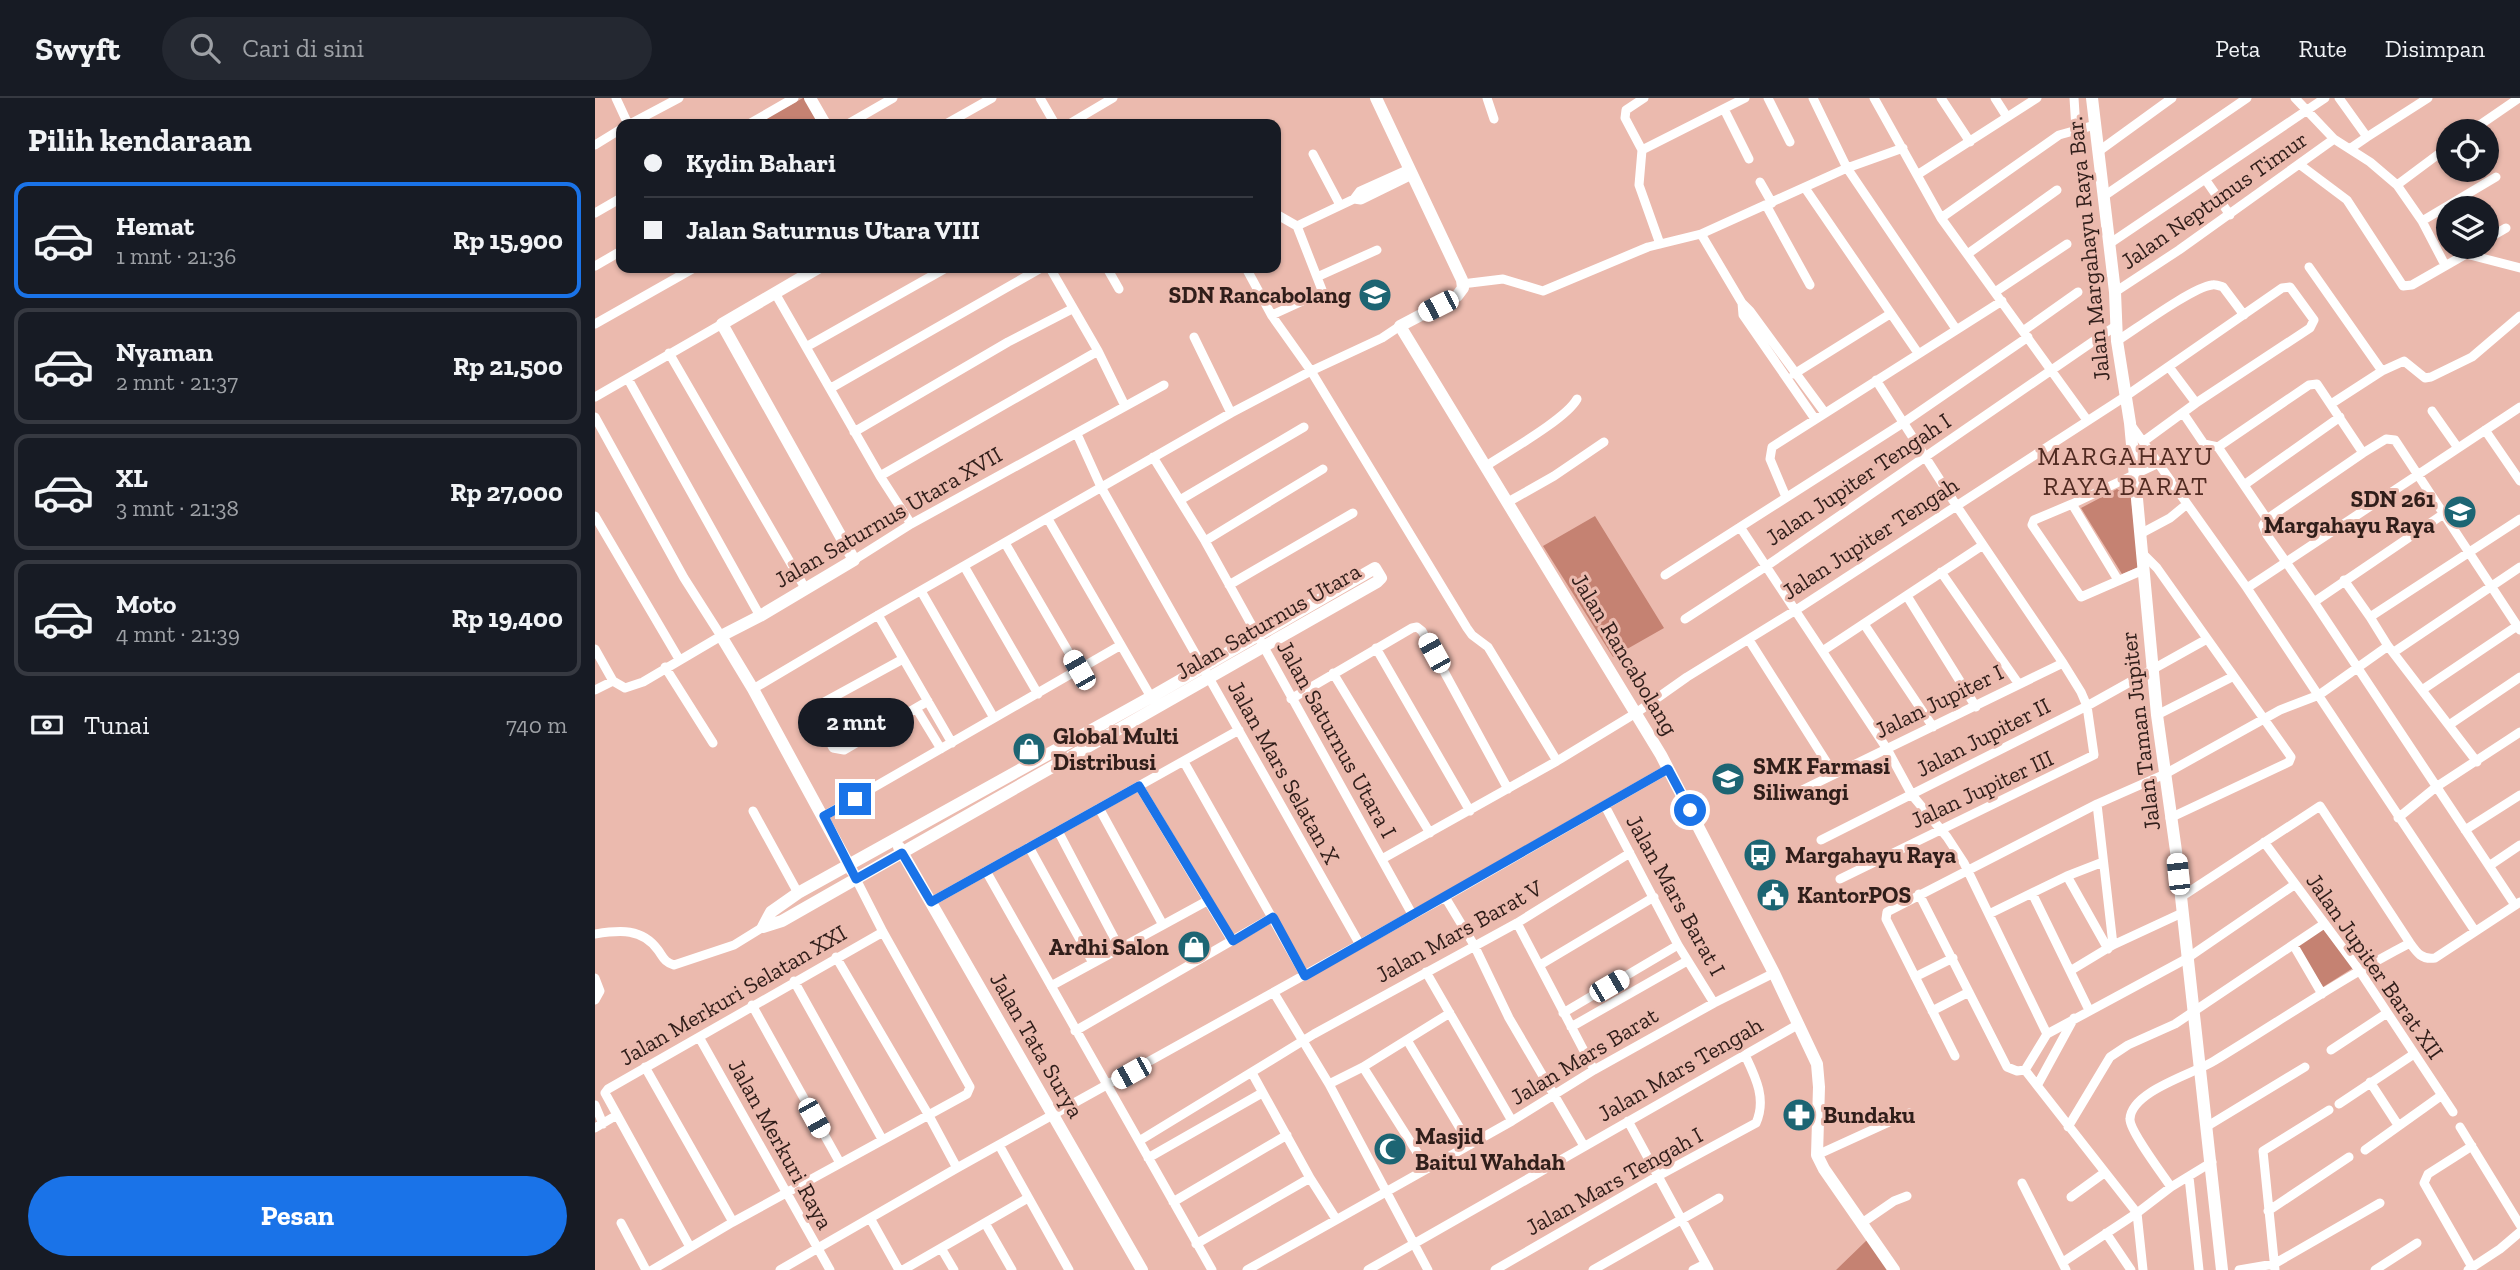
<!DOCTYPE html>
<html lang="id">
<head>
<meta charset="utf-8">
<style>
  body { margin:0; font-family:"Zilla Slab",serif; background:#242831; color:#f1f3f6; height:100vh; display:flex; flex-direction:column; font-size:26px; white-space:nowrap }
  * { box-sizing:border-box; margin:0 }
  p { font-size:23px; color:#9ea1a6 }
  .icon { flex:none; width:38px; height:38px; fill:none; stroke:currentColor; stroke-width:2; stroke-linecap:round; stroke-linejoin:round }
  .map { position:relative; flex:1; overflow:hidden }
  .panel { display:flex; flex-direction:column; background:#171b24; width:595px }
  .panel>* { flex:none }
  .hud { position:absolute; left:21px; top:21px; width:665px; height:154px; border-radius:14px; box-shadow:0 2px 5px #0004; display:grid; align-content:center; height:154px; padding:0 28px; background:#171b24 }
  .controls { position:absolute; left:1841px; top:21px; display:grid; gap:14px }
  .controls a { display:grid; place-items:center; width:63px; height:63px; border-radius:50%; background:#171b24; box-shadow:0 2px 5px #0004; font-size:35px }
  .end { position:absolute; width:32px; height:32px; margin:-16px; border:9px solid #1a73e8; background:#fff; box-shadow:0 0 0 4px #fff }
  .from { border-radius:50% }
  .bubble { position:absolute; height:49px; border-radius:24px; background:#171b24; box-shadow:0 2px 5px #0004; font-size:23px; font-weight:700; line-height:49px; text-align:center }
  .car { position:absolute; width:21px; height:42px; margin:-21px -10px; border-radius:9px; box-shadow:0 0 5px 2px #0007; background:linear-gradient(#fff 24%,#345 0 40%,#fff 0 76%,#345 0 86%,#fff 0) }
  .hud b { display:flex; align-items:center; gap:24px; height:66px; font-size:26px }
  .hud b+b { border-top:2px solid #363941 }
  .hud i { width:18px; height:18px; background:#f1f3f6 }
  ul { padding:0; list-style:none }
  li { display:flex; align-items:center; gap:21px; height:116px; margin:0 14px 10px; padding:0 14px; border:4px solid #363941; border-radius:14px }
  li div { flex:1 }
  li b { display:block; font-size:26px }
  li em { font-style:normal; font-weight:700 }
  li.selected { border-color:#1a73e8 }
  li>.icon { width:63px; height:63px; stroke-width:1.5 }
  h2 { padding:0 28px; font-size:32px; line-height:84px }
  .pay { display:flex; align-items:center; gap:18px; height:77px; padding:0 28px; font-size:26px }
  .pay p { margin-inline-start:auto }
  .action { display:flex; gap:14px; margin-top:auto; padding:14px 28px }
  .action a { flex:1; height:80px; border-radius:42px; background:#1a73e8; color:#fff; font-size:28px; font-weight:700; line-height:80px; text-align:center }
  header { display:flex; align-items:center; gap:42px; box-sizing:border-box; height:98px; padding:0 35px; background:#171b24; border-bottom:2px solid #363941 }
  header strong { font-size:33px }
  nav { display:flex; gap:38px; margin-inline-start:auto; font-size:24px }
  .search { width:490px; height:63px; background:#242831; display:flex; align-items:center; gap:18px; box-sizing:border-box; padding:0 24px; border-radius:38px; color:#9ea1a6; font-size:26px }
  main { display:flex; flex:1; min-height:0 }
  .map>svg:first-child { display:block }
</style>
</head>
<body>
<header>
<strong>Swyft</strong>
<div class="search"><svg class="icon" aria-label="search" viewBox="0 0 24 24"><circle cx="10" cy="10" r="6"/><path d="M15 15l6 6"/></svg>Cari di sini</div>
<nav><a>Peta</a><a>Rute</a><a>Disimpan</a></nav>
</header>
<main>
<section class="panel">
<h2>Pilih kendaraan</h2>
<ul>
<li class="selected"><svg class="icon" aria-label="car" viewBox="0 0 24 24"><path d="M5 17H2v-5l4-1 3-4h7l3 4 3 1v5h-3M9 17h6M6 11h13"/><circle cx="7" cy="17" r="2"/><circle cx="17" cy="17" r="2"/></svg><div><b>Hemat</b><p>1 mnt · 21:36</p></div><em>Rp 15,900</em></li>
<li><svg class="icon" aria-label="car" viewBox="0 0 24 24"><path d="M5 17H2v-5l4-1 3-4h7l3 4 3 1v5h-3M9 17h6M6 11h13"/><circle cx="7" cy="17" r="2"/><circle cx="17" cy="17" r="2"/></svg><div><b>Nyaman</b><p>2 mnt · 21:37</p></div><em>Rp 21,500</em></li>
<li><svg class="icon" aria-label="car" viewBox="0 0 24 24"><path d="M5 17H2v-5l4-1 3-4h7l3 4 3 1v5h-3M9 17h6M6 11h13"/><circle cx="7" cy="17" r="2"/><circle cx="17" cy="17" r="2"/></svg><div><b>XL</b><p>3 mnt · 21:38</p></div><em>Rp 27,000</em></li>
<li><svg class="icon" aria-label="car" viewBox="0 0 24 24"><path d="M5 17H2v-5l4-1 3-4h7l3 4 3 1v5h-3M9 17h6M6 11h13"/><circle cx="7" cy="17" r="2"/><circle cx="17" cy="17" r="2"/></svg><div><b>Moto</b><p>4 mnt · 21:39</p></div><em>Rp 19,400</em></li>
</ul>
<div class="pay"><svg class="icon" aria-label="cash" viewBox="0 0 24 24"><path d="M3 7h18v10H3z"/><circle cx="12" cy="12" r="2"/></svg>Tunai<p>740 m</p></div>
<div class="action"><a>Pesan</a></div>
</section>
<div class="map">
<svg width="1925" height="1172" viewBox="0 0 1925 1172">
  <rect width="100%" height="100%" fill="#ebbaae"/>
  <path fill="#c58272" d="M208,0H210L225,26H161Z
    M1522,391L1536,400L1544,469L1527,476L1486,410Z
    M1000,418L1069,530L1018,559L948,448Z
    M1728,831L1758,870L1728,889L1702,848Z
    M1272,1142L1295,1172H1241Z"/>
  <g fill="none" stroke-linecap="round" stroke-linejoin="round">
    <path stroke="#fff" stroke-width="9" d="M21,0L33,26
      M445,0L460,26
      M892,0L899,21
      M1049,0L1031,12L1030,20L1047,52L1044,87L1065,146
      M1173,0L1195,44
      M1218,0L1252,70L1361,231
      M1279,0L1346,120L1492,322
      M1346,0L1375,44
      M1400,0L1412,19
      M1479,0L1481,31
      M1700,0L1739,41L1775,64L1802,87L1827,123L1850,167
      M1744,0L1772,39L1756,50
      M1129,11L1154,61
      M35,26L84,0
      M154,26L199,0
      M253,26L298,0
      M351,26L397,0
      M474,26L518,0
      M1876,33L1924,0
      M1772,39L1833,0
      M0,47L26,31
      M1047,52L1150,0
      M1504,53L1577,0
      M718,56L745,107
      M1704,66L1752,102L1808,188L1817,187L1871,156L1925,170
      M1322,77L1442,0
      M1610,81L1635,117
      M1165,84L1177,105
      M1802,87L1853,49
      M1210,90L1323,255
      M1509,98L1652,0
      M759,101L765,93L814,71
      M1171,107L1215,187
      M0,115L26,100
      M681,116L702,128
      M1346,120L1464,37L1500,27
      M1827,123L1901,79
      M1106,136L1147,205L1155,213L1230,315
      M1892,141L1911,130
      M1514,146L1730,0
      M1374,155L1462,92
      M0,168L26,153
      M1714,169L1787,273L1736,306
      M455,170L503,253L530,308
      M512,170L524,191
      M651,170L677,218L716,273L872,530L877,537L893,549L962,663
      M722,179L782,152
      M867,186L908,181L948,193L1053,149L1106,136L1252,70L1308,50
      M1400,194L1472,146
      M1520,194L1584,152L1739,41
      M180,195L285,378L316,426
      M1147,205L1148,217L1220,321
      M677,217L723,196L727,192L702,128L759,101L766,102L817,77
      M0,226L99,170
      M1428,233L1483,194
      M599,239L636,315
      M1522,243C1541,231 1598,189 1617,187C1620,186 1625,188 1628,189L1649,217
      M211,249L351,170
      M74,255L210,490
      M1574,269L1601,305
      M1787,273L1809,263L1830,280L1836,279L1877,259L1925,218
      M1199,276L1295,216
      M33,281L165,518
      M236,290L446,170
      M0,299L127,226
      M1837,313L1863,350
      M1588,315L1609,346L1623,349L1714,287L1722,286L1768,355L1791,341L1800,342L1925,532
      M0,319L89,480L126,538L48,584L30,590L18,583L0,551
      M1536,327L1652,490L1880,833
      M1890,332L1925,383
      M259,334L413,244L477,211
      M482,336L506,389L764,845
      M1623,349L1672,421L1668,427L1672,437L1719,504L1920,807
      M558,359L610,443L817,816
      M891,368C912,354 971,321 982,301
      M285,378L503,253
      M1649,387L1745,319
      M1191,399L1175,361L1177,349L1407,203
      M585,402L709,329
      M913,404L959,378L1009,344
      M1477,406L1439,422L1437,427L1486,499L1548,472
      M0,418L84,561
      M453,421L556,599
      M1672,421L1768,355
      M1145,429L1292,651L1317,697L1352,739L1369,765L1452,936
      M1545,436L1575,420L1592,406
      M610,443L728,371
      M410,445L484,572
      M1547,455L1562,470L1696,659L1694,664L1575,720
      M259,462L316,426L569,287
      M369,468L443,596
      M1346,474L1423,585
      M1070,477L1308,325L1433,239
      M1523,482L1477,406L1564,365
      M1749,482L1775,519
      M634,487L758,415
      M1652,490L1925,309
      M326,493L399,620
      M1312,498L1381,609
      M1719,504L1850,415
      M283,517L357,645
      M1090,521L1170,469L1522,227
      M1269,526L1338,629
      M1154,542L1239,676
      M781,550L875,713
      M1229,552L1388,447
      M1799,554L1925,469
      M308,561L222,608L219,614L238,650L249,652L333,603
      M70,569L118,645
      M738,575L835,735
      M158,591L283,517L636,315L716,273L787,240L805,228
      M0,592L18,583
      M1827,592L1922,528
      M696,601L817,530L822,529L827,533L913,691
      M321,610L346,651
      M1562,617L1637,579
      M1854,627L1925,579
      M589,664L710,878
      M1882,664L1793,548L1775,519L1925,421
      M544,688L637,843
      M1199,696L1468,565
      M1502,706L1518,847
      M1010,708L1083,847L1119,905
      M504,710L568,827
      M158,713L203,795
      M229,718L526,547
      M1803,720L1841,689L1925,634
      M1870,732L1925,697
      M463,733L525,851
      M1226,742L1492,608L1612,541
      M1669,744L1764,872L1858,1014
      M434,749L498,865
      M787,761L962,663L1041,615L1092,579L1201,512L1531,298L1687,190L1695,189L1719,222L1715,230L1601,305L1549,343
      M1894,768L1925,747
      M391,773L617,1172
      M1472,778L1513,851
      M1245,781L1499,657L1492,608L1486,594L1468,565L1361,407L1281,282
      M1437,795L1494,912
      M1324,796L1412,969L1422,973L1430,972
      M850,799L879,847L914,920L989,1048
      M1586,799L1725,708L1815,845C1822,855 1827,862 1840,860L1925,804
      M336,804L644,632
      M1394,816L1472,778L1508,764
      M922,825L999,972
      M0,836C25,832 47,830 63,852C68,859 70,865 79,867L139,847L168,829
      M1699,848L1727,896
      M241,859L333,1016L362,1070
      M945,867L1059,799
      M1475,873L1518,847L1587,815
      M831,874L917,1023
      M1320,879L1358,860
      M0,880L5,893L0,902
      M199,883L287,1041
      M456,888L612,803
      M679,895L734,986L833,1172
      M157,907L245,1065
      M1337,913L1374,894
      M968,915L1083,847
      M976,929L1092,863
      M480,933L678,819
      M104,939L235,1172
      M812,942L875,1047
      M1736,952L1792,915
      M1360,958L1291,821L1292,814L1502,706L1570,676L1685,612L1724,597L1793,548
      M50,969L138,1124
      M768,969L832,1070
      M1430,972L1452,936L1591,861L1699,787
      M1430,972L1542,1115L1548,1172
      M657,975L715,1080L741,1121
      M1775,984L1803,1027
      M734,986L768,969L855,915
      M1443,986L1479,920
      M1744,1006L1819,956
      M0,1007L8,1026
      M1033,1023L1114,1172
      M1473,1029L1515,959L1533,947L1580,926L1729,826
      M1611,1029L1710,969
      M1865,1029L1925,1127
      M0,1030L22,1017
      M544,1043L719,936L922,825L1035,755
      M404,1047L474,1172
      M1770,1052L1847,997
      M1222,1057L1314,1015
      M553,1060L667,995
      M1594,1079L1604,1172
      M1427,1085L1471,1172
      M1576,1089C1568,1077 1534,1032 1535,1021C1536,993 1598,976 1619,963C1685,923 1747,880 1815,845
      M1476,1099L1509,1075
      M578,1104L692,1037
      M1673,1113L1754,1059
      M275,1120L304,1172
      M26,1125L51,1172
      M390,1125L417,1172
      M1267,1125L1299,1103L1312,1098
      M1511,1135L1536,1172
      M601,1146L715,1080
      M95,1149L10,995L13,991L288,834
      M346,1150L359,1172
      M1468,1164L1542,1115L1576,1089L1617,1064
      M1877,1169L1829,1085L1833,1076L1877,1048
      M57,1172L138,1124L372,996L375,989L288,834L261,781
      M185,1172L362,1070L850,799L1073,671
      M308,1172L433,1100
      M652,1172L917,1023L999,972L1119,905L1179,875
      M773,1172L1204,926
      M900,1172L1063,1078L1161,1025C1172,1001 1160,978 1150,957
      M998,1172L1124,1100
      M1098,1172L1110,1166
      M1644,1172L1679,1166L1785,1105
      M1680,1172L1668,1053L1734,1012
      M1780,1172L1822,1145
      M1873,1172L1905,1151L1925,1134"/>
    <path stroke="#fff" stroke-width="12" d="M215,0L230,26
      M781,0L867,182L868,190L862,198L805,228L1066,657L1179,875L1222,966L1224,989L1222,1057L1229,1071L1299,1172
      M1497,0L1520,194L1522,243L1535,325L1562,617L1581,753L1627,1172
      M223,170L127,226L259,462L165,518L126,538L158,591L257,773
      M780,470L786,480L782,484L187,823L168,829L176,814L203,795L556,599Z
      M304,749L547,1172"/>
  </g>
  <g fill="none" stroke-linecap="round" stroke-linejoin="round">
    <path stroke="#1a73e8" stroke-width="9" d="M260,701L229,718L261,781L307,755L336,804L544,688L638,843L678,819L710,878L1073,671L1095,712"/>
  </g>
  <defs>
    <symbol id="school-disc" viewBox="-11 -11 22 22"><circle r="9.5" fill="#1d6573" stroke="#ebbaae"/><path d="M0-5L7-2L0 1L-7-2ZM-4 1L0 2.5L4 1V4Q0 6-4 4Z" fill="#fff"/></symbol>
    <symbol id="shop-disc" viewBox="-11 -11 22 22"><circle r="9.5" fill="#1d6573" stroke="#ebbaae"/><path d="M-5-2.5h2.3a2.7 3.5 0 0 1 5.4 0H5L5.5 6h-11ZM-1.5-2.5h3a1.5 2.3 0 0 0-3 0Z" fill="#fff"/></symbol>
    <symbol id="bus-disc" viewBox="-11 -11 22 22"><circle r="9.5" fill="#1d6573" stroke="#ebbaae"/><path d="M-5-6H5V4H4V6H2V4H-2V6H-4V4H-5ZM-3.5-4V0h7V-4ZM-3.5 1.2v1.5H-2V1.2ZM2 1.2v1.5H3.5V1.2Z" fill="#fff"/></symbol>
    <symbol id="civic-disc" viewBox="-11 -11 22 22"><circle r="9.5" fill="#1d6573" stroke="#ebbaae"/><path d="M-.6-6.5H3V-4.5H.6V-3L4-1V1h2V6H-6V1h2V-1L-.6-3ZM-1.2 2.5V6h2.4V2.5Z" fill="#fff"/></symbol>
    <symbol id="pharmacy-disc" viewBox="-11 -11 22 22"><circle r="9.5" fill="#1d6573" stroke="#ebbaae"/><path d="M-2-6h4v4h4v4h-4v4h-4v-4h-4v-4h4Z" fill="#fff"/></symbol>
    <symbol id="mosque-disc" viewBox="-11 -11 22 22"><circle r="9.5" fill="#1d6573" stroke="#ebbaae"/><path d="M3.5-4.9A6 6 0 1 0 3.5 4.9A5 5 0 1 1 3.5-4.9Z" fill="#fff"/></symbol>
  </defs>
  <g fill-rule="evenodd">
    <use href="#school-disc" x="761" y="178" width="38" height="38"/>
    <use href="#school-disc" x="1846" y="395" width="38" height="38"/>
    <use href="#shop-disc" x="415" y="632" width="38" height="38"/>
    <use href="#school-disc" x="1114" y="662" width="38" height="38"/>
    <use href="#bus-disc" x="1146" y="738" width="38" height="38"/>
    <use href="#civic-disc" x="1159" y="778" width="38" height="38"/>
    <use href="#shop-disc" x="580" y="830" width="38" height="38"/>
    <use href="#pharmacy-disc" x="1185" y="998" width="38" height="38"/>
    <use href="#mosque-disc" x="776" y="1032" width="38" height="38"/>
  </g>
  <g text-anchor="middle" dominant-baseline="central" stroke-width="6" stroke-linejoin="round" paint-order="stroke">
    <g font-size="23" fill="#301e1a" stroke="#ebbaae">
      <text transform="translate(1619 102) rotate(-35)">Jalan Neptunus Timur</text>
      <text transform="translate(1493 151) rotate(-96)">Jalan Margahayu Raya Bar.</text>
      <text transform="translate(1263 381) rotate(-34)">Jalan Jupiter Tengah I</text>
      <text transform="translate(293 419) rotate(-30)">Jalan Saturnus Utara XVII</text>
      <text transform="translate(1275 440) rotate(-33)">Jalan Jupiter Tengah</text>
      <text transform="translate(673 523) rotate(-30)">Jalan Saturnus Utara</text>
      <text transform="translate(1030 556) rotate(59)">Jalan Rancabolang</text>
      <text transform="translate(1344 603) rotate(-26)">Jalan Jupiter I</text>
      <text transform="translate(1545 633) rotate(-97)">Jalan Taman Jupiter</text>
      <text transform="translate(1388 639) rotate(-27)">Jalan Jupiter II</text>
      <text transform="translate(742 641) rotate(61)">Jalan Saturnus Utara I</text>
      <text transform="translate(689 674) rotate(61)">Jalan Mars Selatan X</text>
      <text transform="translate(1387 691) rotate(-25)">Jalan Jupiter III</text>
      <text transform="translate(1081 797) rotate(61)">Jalan Mars Barat I</text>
      <text transform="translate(864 833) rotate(-29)">Jalan Mars Barat V</text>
      <text transform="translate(1780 868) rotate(55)">Jalan Jupiter Barat XII</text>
      <text transform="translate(138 897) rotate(-30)">Jalan Merkuri Selatan XXI</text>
      <text transform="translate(442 947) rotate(60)">Jalan Tata Surya</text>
      <text transform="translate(989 958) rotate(-31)">Jalan Mars Barat</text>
      <text transform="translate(1085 971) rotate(-30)">Jalan Mars Tengah</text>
      <text transform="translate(186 1046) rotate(61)">Jalan Merkuri Raya</text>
      <text transform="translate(1019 1083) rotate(-29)">Jalan Mars Tengah I</text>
    </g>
    <g font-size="23" font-weight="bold" fill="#301e1a" stroke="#ebbaae" text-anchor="start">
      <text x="756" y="197" text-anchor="end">SDN Rancabolang</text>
      <text x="1840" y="401" text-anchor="end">SDN 261<tspan x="1840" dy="26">Margahayu Raya</tspan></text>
      <text x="458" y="638">Global Multi<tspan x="458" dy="26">Distribusi</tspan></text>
      <text x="1158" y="668">SMK Farmasi<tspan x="1158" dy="26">Siliwangi</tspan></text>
      <text x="1190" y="757">Margahayu Raya</text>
      <text x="1202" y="797">KantorPOS</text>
      <text x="574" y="849" text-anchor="end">Ardhi Salon</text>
      <text x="1228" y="1017">Bundaku</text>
      <text x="820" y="1038">Masjid<tspan x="820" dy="26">Baitul Wahdah</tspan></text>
    </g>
    <g font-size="26" letter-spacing="2" fill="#512b22" stroke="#ebbaae">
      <text x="1531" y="358">MARGAHAYU<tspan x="1531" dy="30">RAYA BARAT</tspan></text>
    </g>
  </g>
</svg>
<div class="controls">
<a><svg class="icon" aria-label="locate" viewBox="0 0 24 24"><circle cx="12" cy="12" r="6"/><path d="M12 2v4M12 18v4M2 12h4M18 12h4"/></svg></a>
<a><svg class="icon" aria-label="layers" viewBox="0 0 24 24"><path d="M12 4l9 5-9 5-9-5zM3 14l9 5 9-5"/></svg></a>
</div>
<i class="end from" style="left:1095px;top:712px"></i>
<i class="end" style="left:260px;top:701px"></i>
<div class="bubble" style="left:203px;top:600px;width:116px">2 mnt</div>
<i class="car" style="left:843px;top:208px;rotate:243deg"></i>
<i class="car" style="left:839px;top:555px;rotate:331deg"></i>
<i class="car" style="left:484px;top:572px;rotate:330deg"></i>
<i class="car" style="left:1583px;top:776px;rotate:354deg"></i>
<i class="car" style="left:1014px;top:888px;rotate:60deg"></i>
<i class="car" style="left:536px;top:975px;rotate:241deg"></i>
<i class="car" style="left:219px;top:1020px;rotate:151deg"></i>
<div class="hud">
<b><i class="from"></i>Kydin Bahari</b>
<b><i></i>Jalan Saturnus Utara VIII</b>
</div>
</div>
</main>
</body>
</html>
